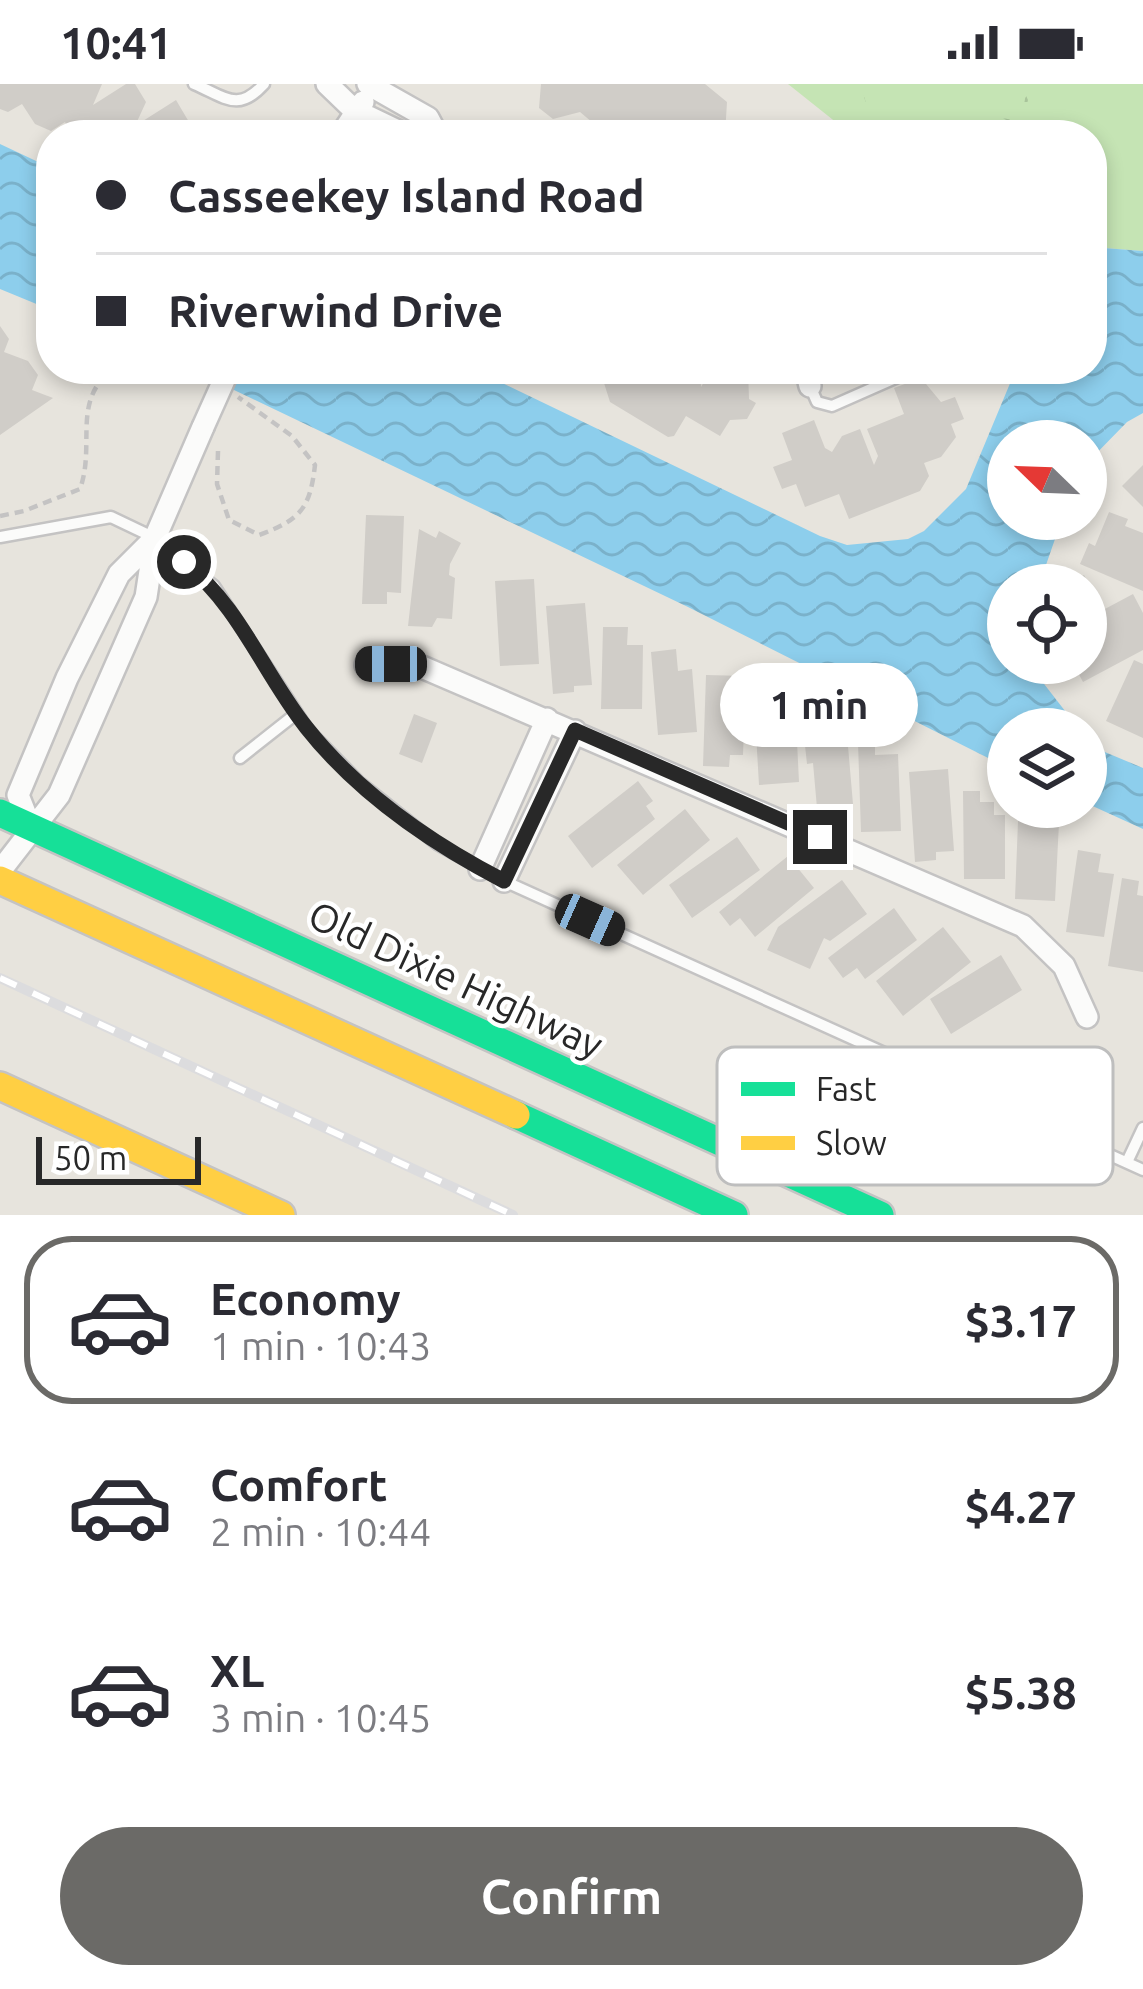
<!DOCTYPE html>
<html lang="en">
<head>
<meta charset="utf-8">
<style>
  body { margin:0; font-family:Ubuntu,sans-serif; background:#f2f2f3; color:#2b2b33; height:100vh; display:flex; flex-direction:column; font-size:45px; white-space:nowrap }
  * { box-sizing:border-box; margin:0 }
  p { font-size:39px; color:#7c7c81 }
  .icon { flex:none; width:66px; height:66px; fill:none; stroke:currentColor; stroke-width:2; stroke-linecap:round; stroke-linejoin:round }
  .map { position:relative; height:1131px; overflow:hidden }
  .side { display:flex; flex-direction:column; background:#fff; flex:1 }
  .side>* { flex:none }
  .guide { position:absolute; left:36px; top:36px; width:1071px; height:264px; border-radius:48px; box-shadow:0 6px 18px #0003; display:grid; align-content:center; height:264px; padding:0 60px; background:#fff }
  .needle { width:78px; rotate:293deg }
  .buttons { position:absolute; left:987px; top:336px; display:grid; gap:24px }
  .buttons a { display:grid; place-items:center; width:120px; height:120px; border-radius:50%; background:#fff; box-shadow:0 6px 18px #0003; font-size:60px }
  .scale { position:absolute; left:36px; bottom:30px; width:165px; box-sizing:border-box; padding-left:12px; border:6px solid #282828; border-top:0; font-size:33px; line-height:42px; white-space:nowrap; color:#282828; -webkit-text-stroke:9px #fff; paint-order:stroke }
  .end { position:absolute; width:54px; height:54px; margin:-27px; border:15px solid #282828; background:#fff; box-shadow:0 0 0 6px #fff }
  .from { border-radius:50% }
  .bubble { position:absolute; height:84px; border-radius:42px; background:#fff; box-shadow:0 6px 18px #0003; font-size:39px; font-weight:700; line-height:84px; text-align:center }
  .car { position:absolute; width:36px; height:72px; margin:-36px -18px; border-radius:15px; box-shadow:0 0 9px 3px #0007; background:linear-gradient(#222 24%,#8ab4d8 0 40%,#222 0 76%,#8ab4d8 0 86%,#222 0) }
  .guide b { display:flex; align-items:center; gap:42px; height:114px; font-size:45px }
  .guide b+b { border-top:3px solid #e1e1e2 }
  .guide i { width:30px; height:30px; background:#2b2b33 }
  ul { padding:21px 0 0; list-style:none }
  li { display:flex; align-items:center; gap:36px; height:168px; margin:0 24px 18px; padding:0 36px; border:6px solid transparent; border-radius:48px }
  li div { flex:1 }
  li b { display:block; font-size:45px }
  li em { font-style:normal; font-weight:700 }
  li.active { border-color:#6b6a67 }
  li>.icon { width:108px; height:108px; stroke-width:1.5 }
  .cta { display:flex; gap:24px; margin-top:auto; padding:24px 60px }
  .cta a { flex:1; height:138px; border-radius:72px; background:#6b6a67; color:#fff; font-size:48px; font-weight:700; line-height:138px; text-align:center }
  .status { display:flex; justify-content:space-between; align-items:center; height:84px; padding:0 60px; background:#fff; direction:ltr }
  .status svg { height:33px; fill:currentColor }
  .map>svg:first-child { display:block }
</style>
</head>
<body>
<div class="status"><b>10:41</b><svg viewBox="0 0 49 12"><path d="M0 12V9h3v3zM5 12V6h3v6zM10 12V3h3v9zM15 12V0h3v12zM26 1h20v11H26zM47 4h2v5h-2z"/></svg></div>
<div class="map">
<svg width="1143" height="1131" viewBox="0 0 1143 1131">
  <defs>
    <pattern id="forest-crowns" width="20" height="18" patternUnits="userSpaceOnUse" patternTransform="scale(3)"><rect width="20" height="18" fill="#c5e4b4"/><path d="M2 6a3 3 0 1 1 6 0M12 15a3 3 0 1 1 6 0" fill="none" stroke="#a9c49b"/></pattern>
    <pattern id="water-waves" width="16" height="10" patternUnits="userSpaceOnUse" patternTransform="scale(3)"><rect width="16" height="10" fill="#8dceec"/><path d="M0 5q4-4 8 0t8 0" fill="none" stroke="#7ab1ca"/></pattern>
  </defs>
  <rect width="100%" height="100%" fill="#e7e4dd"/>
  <path fill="#c5e4b4" d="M788,0H1143V167L1104,164L1092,167V51H852Z"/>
  <path fill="url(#forest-crowns)" d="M861,0H905L908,3L900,20L881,26L866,20Z
    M1021,0L1034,30L1028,39L1019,42L1000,33L996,24L1007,2Z"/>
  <path fill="url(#water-waves)" d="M0,60L51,84V226L0,205Z
    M1104,164L1143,167V329L1127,338L1086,380V357H1008V435H1062L1039,501H1008V579H1039L1041,596L1079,645H1008V684L688,523L190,285H473L820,452L847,461L908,455L924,447L966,405L1016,285H1092V167Z
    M1086,652L1100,666L1143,684V745L1086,719Z"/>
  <path fill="#d0cdc8" d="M0,0H102L93,21L126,0H135L146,18L135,42L176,16L189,38L183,51H72L65,38L51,47L35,40L22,20L8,28L0,25Z
    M541,0H705L727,18L725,51H643L627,37L599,44L580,28L553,35L539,24Z
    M0,242L9,255L4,268L28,277L38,291L32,306L53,314L0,351Z
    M612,285H664V291L667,285H700L701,303L712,285H748L749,315L756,319L747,335L730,336L720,352L686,332L674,352L668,353L610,318L604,299Z
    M921,294L941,318L955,313L964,335L951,340L956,353L941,373L924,379L929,392L920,407L849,435L839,410L805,423L796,400L782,405L773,383L792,376L782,349L814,336L825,364L832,368L842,352L860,345L874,381L878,372L867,345L904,330L894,304Z
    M1143,381V423L1122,402Z
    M1109,428L1128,435L1125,442L1143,449V507L1080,480L1089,459L1095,462Z
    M366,431L404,432L401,509L387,508V520H362Z
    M419,445L436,454L439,447L461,459L450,480L449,491L455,494L452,535L437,534L432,543L408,542Z
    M1084,491L1103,526L1133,510L1143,529V566L1083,598L1074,581L1086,579L1090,572L1086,565V501H1067Z
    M534,495L539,580L500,582L495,497Z
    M585,519L592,601L574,602V608L553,610L546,522Z
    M603,543H628L627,561H643L642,625H601Z
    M676,565L678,587L692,585L697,648L658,651L651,568Z
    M1134,576L1143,580V654L1106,637Z
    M706,591L746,592L743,671H730L729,683L703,682Z
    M785,613L787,637H796L799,698L759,701L754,615Z
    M414,630L437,639L422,679L399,670Z
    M846,639L853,720L817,724L813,679L807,680L803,643Z
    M875,658V671L898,670L901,747L861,748L858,659Z
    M948,685L954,767L936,768V776L915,778L909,688Z
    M638,697L653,717L646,722L655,735L592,784L568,752Z
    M963,707H980V718H994V731H1005V795H964Z
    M685,725L710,756L643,811L617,781Z
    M1018,737L1059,739L1055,817L1015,815Z
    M737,753L760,786L692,834L669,801Z
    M1078,766L1101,770L1098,788L1114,790L1104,853L1066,848Z
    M788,772L814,804L755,853L740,834L730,842L719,828Z
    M1122,794L1139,797L1137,811L1143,812V888L1108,882Z
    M842,796L867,830L830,857L824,854L810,885L767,866L778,843Z
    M894,824L917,856L865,895L857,884L843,894L828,874Z
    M943,843L971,878L903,932L876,897Z
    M1001,871L1022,906L951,950L930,915Z"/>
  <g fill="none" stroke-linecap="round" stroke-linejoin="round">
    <defs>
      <path id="lane" d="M194,0C225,13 238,29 264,0
        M810,302L817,318L832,322L916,285
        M0,453L111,433L155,454L214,502L308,646L359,698L437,760L504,797L1143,1086
        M240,674L297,629
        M1127,1078L1143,1044"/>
      <path id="street" d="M327,0L354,26L406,51
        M368,0L428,34L437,51
        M341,51L363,18
        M806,285L810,302
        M366,581L415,580L1023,842L1064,882L1087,933
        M31,744L18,711L67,594L119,490L155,454
        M480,785L547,635
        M0,787L59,711L146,513L155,454L203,343
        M504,797L575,647"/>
      <path id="fast" d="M0,729L880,1131
        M516,1031L734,1131"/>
      <path id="slow" d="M0,796L516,1031
        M0,1002L281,1131"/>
    </defs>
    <use href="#lane" stroke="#c4c3c3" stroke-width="15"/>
    <use href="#street" stroke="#c4c3c3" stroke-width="26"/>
    <use href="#fast" stroke="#c4c3c3" stroke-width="32"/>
    <use href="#slow" stroke="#c4c3c3" stroke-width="32"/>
    <path stroke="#c4c3c3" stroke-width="4.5" stroke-dasharray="9 6" stroke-linecap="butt" d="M142,285L201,295
      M218,367L217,400L229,436L259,451C300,436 310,425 315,381L292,352L238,313
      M0,432L24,427L80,405C96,360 71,319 112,285"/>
    <use href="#lane" stroke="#fbfbfa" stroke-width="10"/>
    <use href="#street" stroke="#fbfbfa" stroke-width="21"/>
    <use href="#fast" stroke="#16e098" stroke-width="27"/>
    <use href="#slow" stroke="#ffcf43" stroke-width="27"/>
    <defs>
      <path id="rail" d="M0,894L513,1131"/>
    </defs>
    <use href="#rail" stroke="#dcdcde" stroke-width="10"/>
    <use href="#rail" stroke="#fff" stroke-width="6" stroke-dasharray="18" stroke-linecap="butt"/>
    <defs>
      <path id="street-bridge" d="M203,343L229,285"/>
    </defs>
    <use href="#street-bridge" stroke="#c4c3c3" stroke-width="26" stroke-linecap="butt"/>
    <use href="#street-bridge" stroke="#fbfbfa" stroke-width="21"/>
  </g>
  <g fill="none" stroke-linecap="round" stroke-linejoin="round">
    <path stroke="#282828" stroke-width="15" d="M184,478C241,524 262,587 306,643C357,708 431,759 504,797L575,646L820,753"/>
  </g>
  <g text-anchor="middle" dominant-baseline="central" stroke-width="9" stroke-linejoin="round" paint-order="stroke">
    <g font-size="39" fill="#282828" stroke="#fff">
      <text transform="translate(456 895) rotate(25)">Old Dixie Highway</text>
    </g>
  </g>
  <rect x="717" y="963" width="396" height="138" rx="18" fill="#fff" stroke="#bebebe" stroke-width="3"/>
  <rect x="741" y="998" width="54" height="14" fill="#16e098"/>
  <rect x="741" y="1052" width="54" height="14" fill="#ffcf43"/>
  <g font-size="33" fill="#282828">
    <text x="816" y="1017">Fast</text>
    <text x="816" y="1071">Slow</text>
  </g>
</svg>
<div class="buttons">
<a><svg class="needle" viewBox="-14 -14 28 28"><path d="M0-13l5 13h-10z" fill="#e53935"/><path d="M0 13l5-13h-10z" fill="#7c7c81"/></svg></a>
<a><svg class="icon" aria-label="locate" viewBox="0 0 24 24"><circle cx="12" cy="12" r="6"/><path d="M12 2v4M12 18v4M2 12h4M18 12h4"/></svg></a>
<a><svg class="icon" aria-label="layers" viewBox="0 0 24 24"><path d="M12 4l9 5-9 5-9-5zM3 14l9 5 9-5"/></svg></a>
</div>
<div class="scale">50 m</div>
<i class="end from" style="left:184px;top:478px"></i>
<i class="end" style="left:820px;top:753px"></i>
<div class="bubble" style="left:720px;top:579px;width:198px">1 min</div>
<i class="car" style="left:391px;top:580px;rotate:270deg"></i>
<i class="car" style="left:590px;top:836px;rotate:114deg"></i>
<div class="guide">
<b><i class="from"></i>Casseekey Island Road</b>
<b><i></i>Riverwind Drive</b>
</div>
</div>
<section class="side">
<ul>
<li class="active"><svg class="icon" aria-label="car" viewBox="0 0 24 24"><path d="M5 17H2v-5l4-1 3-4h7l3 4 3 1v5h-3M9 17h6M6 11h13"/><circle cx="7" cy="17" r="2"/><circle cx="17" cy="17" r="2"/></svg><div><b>Economy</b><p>1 min · 10:43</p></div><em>$3.17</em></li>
<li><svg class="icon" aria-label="car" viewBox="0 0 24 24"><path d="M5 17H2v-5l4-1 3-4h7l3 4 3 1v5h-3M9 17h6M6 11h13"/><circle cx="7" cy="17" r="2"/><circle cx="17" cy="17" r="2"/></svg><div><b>Comfort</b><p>2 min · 10:44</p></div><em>$4.27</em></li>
<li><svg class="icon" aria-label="car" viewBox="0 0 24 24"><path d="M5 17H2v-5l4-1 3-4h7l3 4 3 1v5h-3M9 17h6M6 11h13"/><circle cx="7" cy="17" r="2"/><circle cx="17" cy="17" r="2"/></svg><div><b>XL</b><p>3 min · 10:45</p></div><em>$5.38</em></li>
</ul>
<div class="cta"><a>Confirm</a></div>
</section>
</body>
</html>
